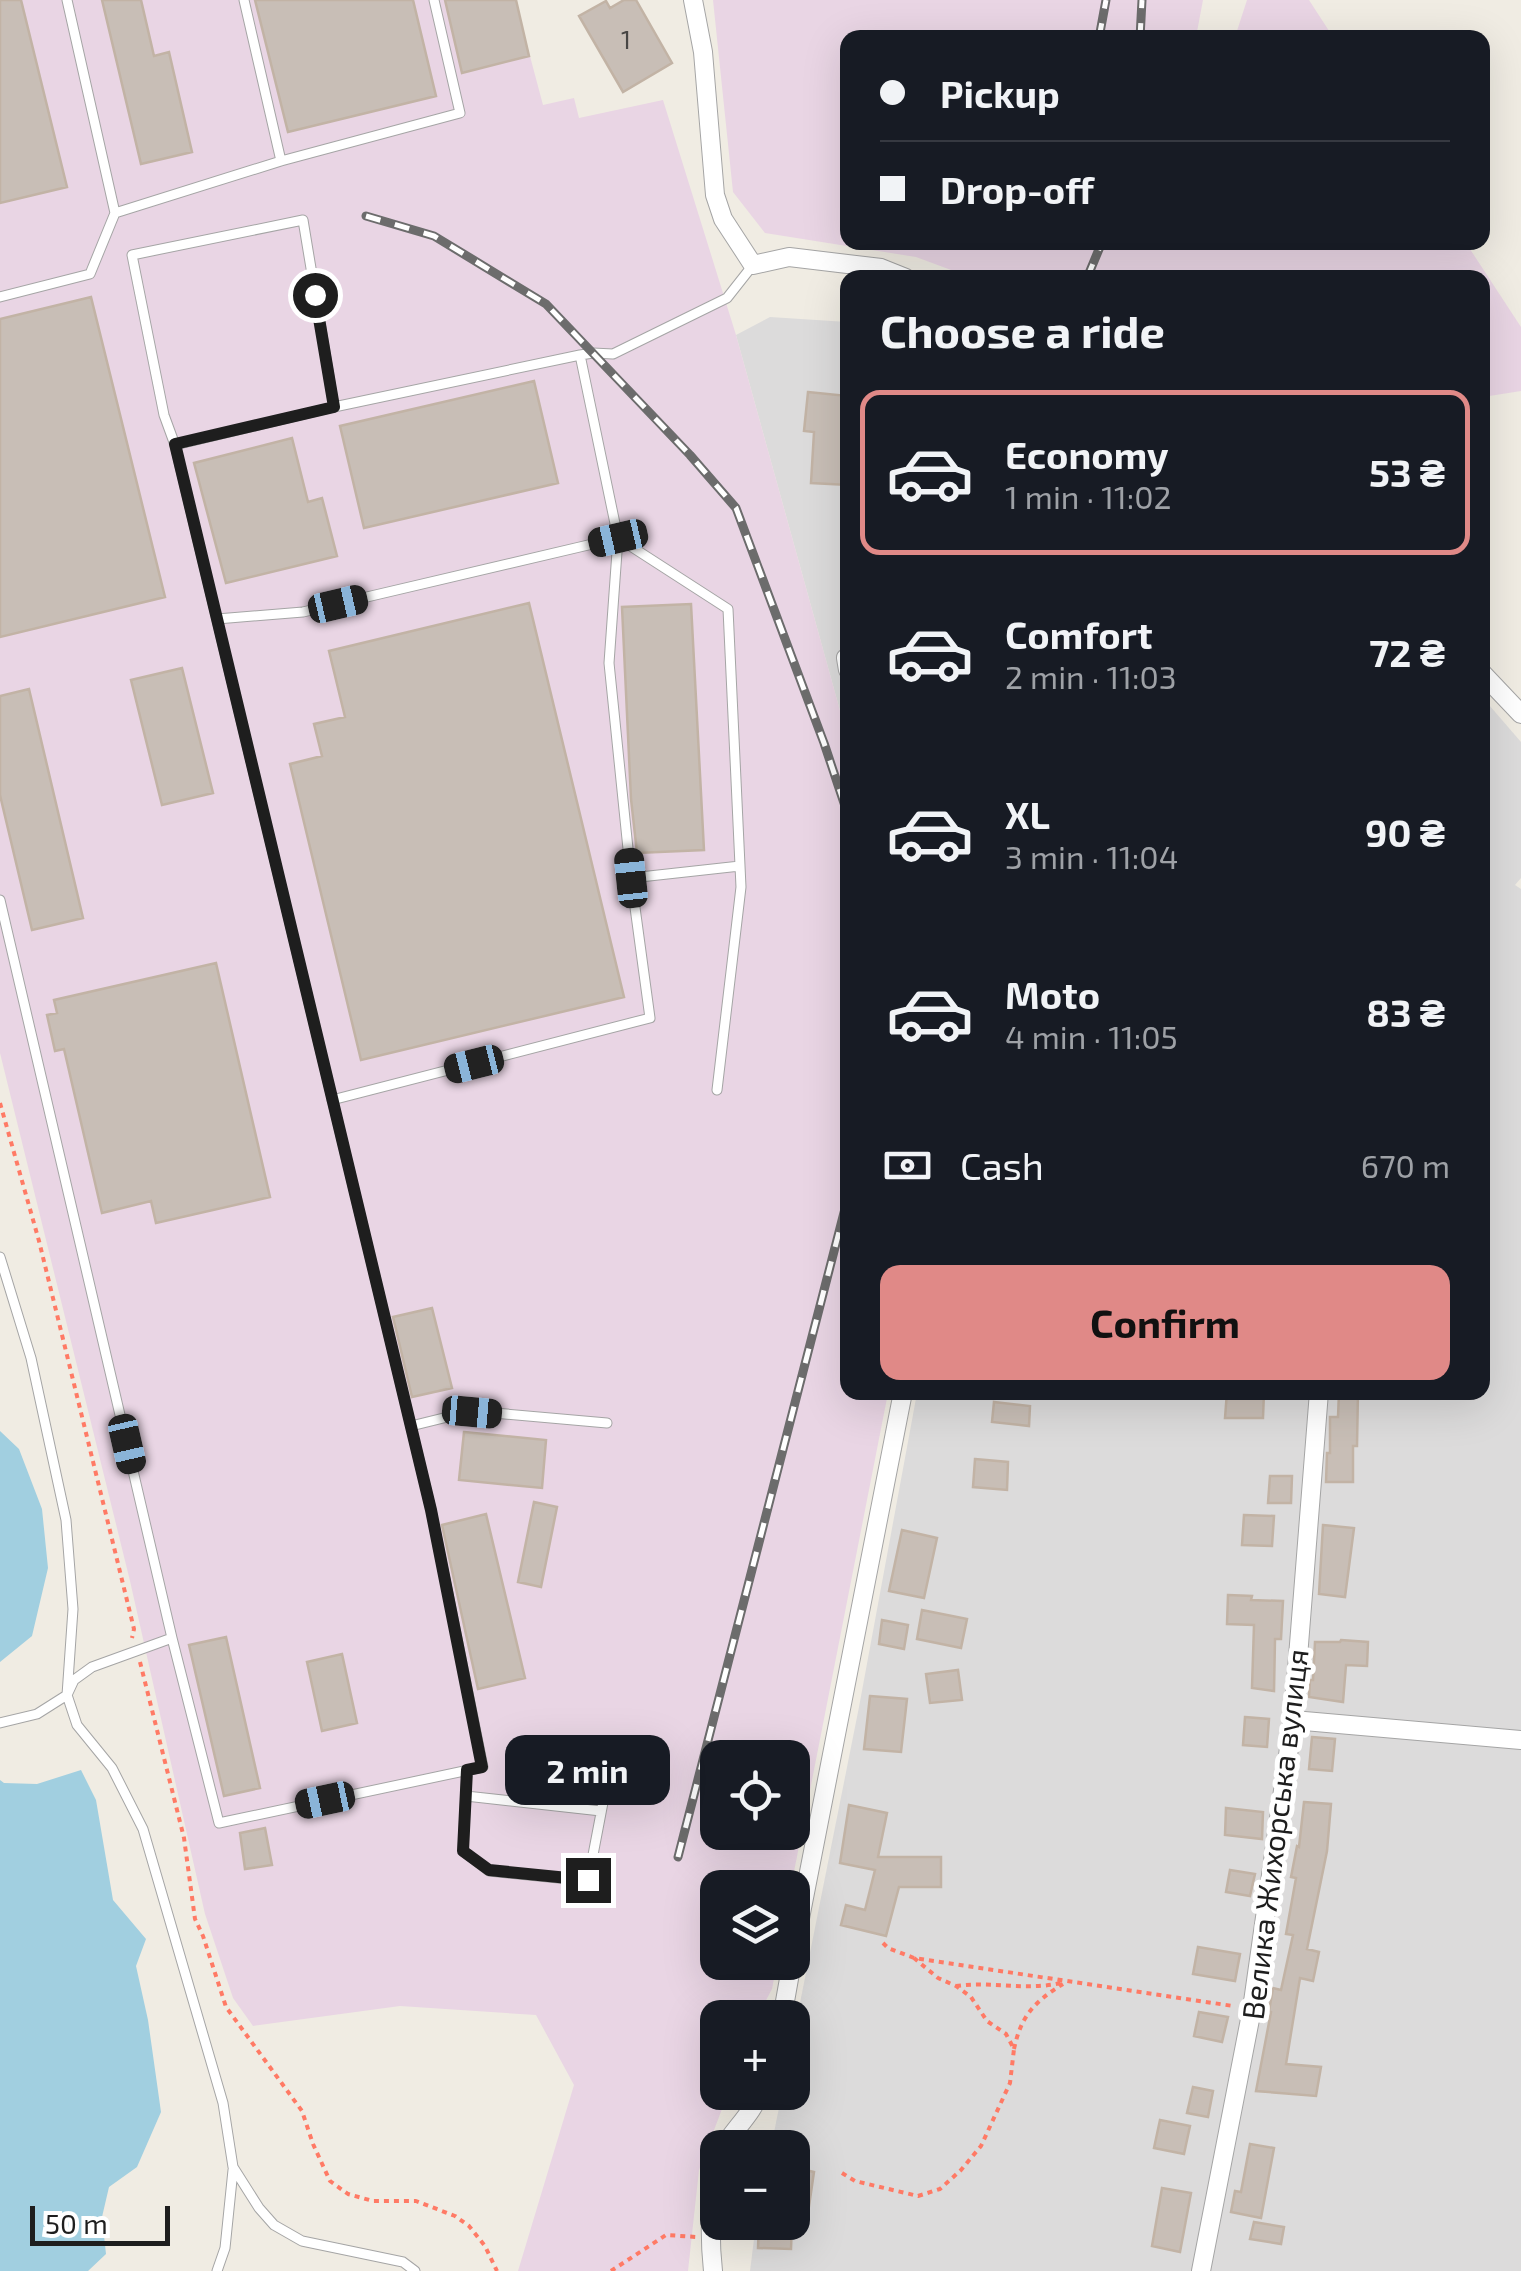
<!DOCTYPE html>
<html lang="en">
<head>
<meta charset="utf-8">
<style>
  body { margin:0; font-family:"Exo 2",sans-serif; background:#20242c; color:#f1f3f6; height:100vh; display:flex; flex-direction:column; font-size:38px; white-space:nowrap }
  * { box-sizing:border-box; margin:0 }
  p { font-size:32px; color:#9ea1a6 }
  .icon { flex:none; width:55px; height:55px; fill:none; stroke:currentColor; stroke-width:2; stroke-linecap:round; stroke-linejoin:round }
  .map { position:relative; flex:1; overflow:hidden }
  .sheet { position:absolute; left:840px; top:270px; width:650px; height:1130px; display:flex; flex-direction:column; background:#171b24; border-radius:20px; box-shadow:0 10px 40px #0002 }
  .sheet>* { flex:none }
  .hud { position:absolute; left:840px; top:30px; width:650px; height:220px; border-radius:20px; box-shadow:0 10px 40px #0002; display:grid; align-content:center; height:220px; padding:0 40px; background:#171b24 }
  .tools { position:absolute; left:700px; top:1740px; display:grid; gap:20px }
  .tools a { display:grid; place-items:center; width:110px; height:110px; border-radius:20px; background:#171b24; box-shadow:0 10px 40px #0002; font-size:50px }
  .scale { position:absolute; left:30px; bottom:25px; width:140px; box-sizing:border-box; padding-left:10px; border:5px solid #1e1e1e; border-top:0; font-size:28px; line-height:35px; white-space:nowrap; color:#1e1e1e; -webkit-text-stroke:8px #fff; paint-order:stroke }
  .end { position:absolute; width:45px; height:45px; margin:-22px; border:12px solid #1e1e1e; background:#fff; box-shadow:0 0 0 5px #fff }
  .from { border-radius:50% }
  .bubble { position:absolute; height:70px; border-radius:20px; background:#171b24; box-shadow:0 10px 40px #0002; font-size:32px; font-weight:700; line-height:70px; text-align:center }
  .car { position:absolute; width:30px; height:60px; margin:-30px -15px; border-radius:12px; box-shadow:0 0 8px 2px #0007; background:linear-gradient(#222 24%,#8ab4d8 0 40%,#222 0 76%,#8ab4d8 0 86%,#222 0) }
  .hud b { display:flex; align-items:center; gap:35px; height:95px; font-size:38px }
  .hud b+b { border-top:2px solid #363941 }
  .hud i { width:25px; height:25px; background:#f1f3f6 }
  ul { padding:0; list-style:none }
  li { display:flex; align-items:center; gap:30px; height:165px; margin:0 20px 15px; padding:0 20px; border:5px solid transparent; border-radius:20px }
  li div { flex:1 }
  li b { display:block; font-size:38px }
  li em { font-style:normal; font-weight:700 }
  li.active { border-color:#e08987 }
  li>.icon { width:90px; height:90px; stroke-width:1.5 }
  h2 { padding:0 40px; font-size:45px; line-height:120px }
  .pay { display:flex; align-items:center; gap:25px; height:110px; padding:0 40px; font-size:38px }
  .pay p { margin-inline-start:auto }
  .primary-button { display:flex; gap:20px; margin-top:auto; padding:20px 40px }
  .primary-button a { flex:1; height:115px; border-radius:20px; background:#e08987; color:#111; font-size:40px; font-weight:700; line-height:115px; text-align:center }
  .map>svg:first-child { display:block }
</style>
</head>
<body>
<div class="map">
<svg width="1521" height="2271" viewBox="0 0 1521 2271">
  <rect width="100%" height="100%" fill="#f0ece3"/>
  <path fill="#dcdbdb" d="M770,317L847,322V736L736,335Z
    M1483,698L1521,742V878L1515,885L1521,889V2271H750L756,2223L792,2222V2148L771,2147L782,2093L792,2092L793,2038L859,1707L917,1393L1482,1392Z"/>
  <path fill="#e9d5e4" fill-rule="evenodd" d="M0,0H515L543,105L574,98L579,118L663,100L736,335L847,736L848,1392L888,1393L791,1887L718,1888V1962L777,1963L772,1989L757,2017L718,2018V2092L728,2093L699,2170L688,2271H518L574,2085L536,2015L400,2006L253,2026L233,1998L205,1914L130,1581L0,1053ZM718,1758H792V1832H718Z
    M713,0H1203L1196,37L848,38V242L1466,243L1521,327V391L1483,397L1482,278L970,277L916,257L765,233L733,192Z
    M1247,0H1309L1333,37H1235Z"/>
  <path fill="#a1cfe0" d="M0,1431L19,1449L42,1509L48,1568L32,1636L0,1662Z
    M81,1770L96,1800L113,1900L146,1939L136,1966L148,2020L161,2112L137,2167L109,2187L102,2217L106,2254L88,2271H0V1780L4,1783L37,1784Z"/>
  <path fill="#c8beb6" stroke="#c2b3a5" stroke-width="2.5" d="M0,0H21L67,187L0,203Z
    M102,0H141L154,56L169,52L192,152L141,164Z
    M255,0H413L436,96L288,132Z
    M445,0H516L529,56L462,73Z
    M624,0H636L672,63L623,92L579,16L606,1L610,8Z
    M91,297L165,597L0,637V319Z
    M534,381L558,483L364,528L340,426Z
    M808,392L848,396L844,452H848V485L811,483L814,432L804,431Z
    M292,438L308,502L322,498L337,556L226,583L194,463Z
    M529,603L624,997L361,1060L290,764L322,756L314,724L345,717L329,651Z
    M691,604L704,850L637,853L631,799L622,607Z
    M182,668L213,793L162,805L131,680Z
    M29,689L83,918L32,930L0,795V696Z
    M216,963L270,1197L156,1223L151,1201L102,1213L64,1049L55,1051L47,1015L57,1013L54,1000Z
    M432,1308L452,1388L412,1397L393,1317Z
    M1227,1392H1264L1263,1418H1225Z
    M1339,1392H1358L1357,1446H1353V1482H1326L1327,1453H1330V1417H1338Z
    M994,1402L1030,1406L1029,1426L992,1422Z
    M464,1432L546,1440L542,1488L459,1480Z
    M975,1459L1008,1462L1007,1490L973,1487Z
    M1270,1476H1292L1291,1503H1268Z
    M534,1502L557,1507L541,1587L518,1582Z
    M486,1514L525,1678L478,1689L442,1525Z
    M1244,1515L1274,1516L1272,1546L1242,1545Z
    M1323,1525L1354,1528L1345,1597L1319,1594Z
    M902,1530L937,1538L924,1598L889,1591Z
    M1228,1595L1252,1596L1251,1600L1283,1601L1281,1639H1275L1274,1691L1252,1688L1254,1625L1227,1624Z
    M922,1610L967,1619L961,1648L917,1639Z
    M882,1620L908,1625L904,1649L879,1644Z
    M226,1637L260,1788L224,1796L189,1645Z
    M1341,1640L1368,1642L1367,1666L1346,1665L1343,1702L1309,1697L1310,1680H1313L1315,1642H1340Z
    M342,1654L357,1723L322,1731L307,1662Z
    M958,1670L962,1700L930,1703L926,1674Z
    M870,1696L907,1699L901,1752L864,1749Z
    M1245,1717L1269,1719L1267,1747L1243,1745Z
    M1312,1737L1335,1739L1332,1771L1309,1769Z
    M1304,1802L1331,1804L1327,1851L1307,1949L1319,1952L1313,1981L1300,1978L1286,2064L1321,2067L1316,2096L1256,2091L1271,2012L1269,2011L1273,1988L1281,1990L1293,1935L1286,1934L1296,1878L1291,1877L1297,1846L1299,1847Z
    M849,1805L887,1813L878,1857H941V1887H899L886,1936L841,1925L846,1905L865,1910L875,1870L840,1863Z
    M1226,1808L1263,1812L1262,1839L1225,1835Z
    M265,1828L272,1865L245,1869L240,1833Z
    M1230,1870L1255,1874L1250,1896L1226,1892Z
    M1198,1947L1240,1954L1235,1981L1193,1974Z
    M1199,2012L1228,2017L1222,2042L1194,2036Z
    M1193,2087L1213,2091L1208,2117L1187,2113Z
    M1160,2120L1190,2126L1184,2154L1154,2148Z
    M1250,2144L1274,2148L1261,2218L1231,2212L1235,2191L1241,2192Z
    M792,2167L814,2172L809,2206L792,2203Z
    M1162,2188L1191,2193L1180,2252L1152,2246Z
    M759,2222H792L791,2249L758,2248Z
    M1254,2222L1284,2227L1281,2244L1250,2239Z"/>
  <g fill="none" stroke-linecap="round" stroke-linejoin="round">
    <defs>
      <path id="service" d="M244,0L281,161
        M115,213L281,161L460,113L434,0
        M0,297L90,274L115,213L67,0
        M175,445L164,415L132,255L303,220L334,407
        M217,619L303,612L618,538L580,355
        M631,878L609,663L618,538L728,609L741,887L717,1090
        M0,900L172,1638L219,1823L483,1767L431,1510L175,445L334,407L580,355L593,353L613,354L727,298L753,265
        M332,1100L650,1018L631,878L740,866
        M0,1257L31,1358L66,1520L73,1609L67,1695L77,1725L112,1768L143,1829L223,2103L233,2167L259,2208L274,2225L302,2241L403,2262L415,2271
        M411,1426L472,1411L607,1423
        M0,1723L37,1714L67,1695L74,1680L92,1667L172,1638
        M467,1770L463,1851L489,1871L588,1881L610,1766
        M466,1796L601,1811
        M217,2271L225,2248L233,2170"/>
      <path id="minor" d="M693,0L703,52L715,195L723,219L753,265L789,257L881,268L906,278
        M848,657L846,658L848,670
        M1482,673L1521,714
        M1293,1720L1521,1740
        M792,1959L903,1392
        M782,2018L792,1962
        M723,2148C734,2129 753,2113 760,2092
        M713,2271C709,2234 710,2197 718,2160
        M1201,2271L1252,2009L1293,1720L1319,1392"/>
    </defs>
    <use href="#service" stroke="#a5a5a5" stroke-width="11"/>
    <use href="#minor" stroke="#a5a5a5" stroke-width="20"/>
    <path stroke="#ff7a65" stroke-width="4" stroke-dasharray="5 5" stroke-linecap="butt" d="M0,1103L39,1241L134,1629L132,1638
      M140,1662L184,1838L195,1919L203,1936L226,2007L302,2111L313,2144L330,2181L348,2194L373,2201H416L455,2216L469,2226L485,2246L497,2271
      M883,1943L888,1948L914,1958L1233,2006
      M956,1986C991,1981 1026,1991 1061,1983
      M1014,2049C1021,2016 1034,2002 1063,1984
      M842,2173L855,2181L918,2196L940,2189L961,2170L981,2146L1010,2083L1014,2049L1006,2034L987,2021L971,1997L956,1986L938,1978L914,1958
      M611,2271L666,2235L696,2237"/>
    <use href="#service" stroke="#fff" stroke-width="9"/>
    <use href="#minor" stroke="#fff" stroke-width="18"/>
    <defs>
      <path id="rail" d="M1099,38L1106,0
        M1140,38L1142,0
        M366,216L434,236L546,304L690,455L736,508L824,743L848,815
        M1087,278L1102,242
        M678,1857L848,1197"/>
    </defs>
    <use href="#rail" stroke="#6c6c6c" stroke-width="9"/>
    <use href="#rail" stroke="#fff" stroke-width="5" stroke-dasharray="15" stroke-linecap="butt"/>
  </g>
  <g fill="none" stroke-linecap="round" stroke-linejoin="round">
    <path stroke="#1e1e1e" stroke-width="12" d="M315,295L334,407L175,444L431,1510L482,1767L467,1770L463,1851L489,1870L588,1880"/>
  </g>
  <g text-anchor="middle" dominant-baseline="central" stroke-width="10" stroke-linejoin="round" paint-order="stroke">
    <g font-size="25" fill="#484644">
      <text x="626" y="39">1</text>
    </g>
    <g font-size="30" fill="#1e1e1e" stroke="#fff">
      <text transform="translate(1274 1834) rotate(-83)">Велика Жихорська вулиця</text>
    </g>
  </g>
</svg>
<div class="tools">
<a><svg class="icon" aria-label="locate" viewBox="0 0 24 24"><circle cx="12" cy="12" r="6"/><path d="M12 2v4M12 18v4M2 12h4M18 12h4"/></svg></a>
<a><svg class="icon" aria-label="layers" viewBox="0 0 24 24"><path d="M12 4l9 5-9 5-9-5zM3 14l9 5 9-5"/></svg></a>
<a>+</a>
<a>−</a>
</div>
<div class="scale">50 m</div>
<i class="end from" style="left:315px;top:295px"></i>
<i class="end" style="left:588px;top:1880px"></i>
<div class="bubble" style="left:505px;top:1735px;width:165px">2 min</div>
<i class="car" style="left:618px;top:538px;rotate:257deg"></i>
<i class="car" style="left:338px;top:604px;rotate:77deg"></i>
<i class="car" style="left:631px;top:878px;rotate:354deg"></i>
<i class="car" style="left:474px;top:1064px;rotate:256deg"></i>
<i class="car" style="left:472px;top:1412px;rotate:95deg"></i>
<i class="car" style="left:127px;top:1444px;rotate:167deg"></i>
<i class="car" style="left:325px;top:1800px;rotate:258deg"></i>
<div class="hud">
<b><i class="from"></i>Pickup</b>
<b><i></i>Drop-off</b>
</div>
<section class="sheet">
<h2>Choose a ride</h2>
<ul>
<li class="active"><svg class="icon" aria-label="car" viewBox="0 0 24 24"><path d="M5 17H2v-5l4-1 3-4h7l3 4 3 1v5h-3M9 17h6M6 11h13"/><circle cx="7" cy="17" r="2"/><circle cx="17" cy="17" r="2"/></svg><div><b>Economy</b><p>1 min · 11:02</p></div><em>53 ₴</em></li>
<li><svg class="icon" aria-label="car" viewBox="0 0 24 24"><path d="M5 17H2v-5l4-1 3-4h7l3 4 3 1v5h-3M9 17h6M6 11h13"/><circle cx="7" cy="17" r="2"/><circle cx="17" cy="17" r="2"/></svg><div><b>Comfort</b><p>2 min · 11:03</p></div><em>72 ₴</em></li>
<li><svg class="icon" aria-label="car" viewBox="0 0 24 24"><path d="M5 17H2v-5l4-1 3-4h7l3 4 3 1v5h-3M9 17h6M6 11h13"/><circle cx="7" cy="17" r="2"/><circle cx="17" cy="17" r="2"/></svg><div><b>XL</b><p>3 min · 11:04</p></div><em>90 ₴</em></li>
<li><svg class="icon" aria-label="car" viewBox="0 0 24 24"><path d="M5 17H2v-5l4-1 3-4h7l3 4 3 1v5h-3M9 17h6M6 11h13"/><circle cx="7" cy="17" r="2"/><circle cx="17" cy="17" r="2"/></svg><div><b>Moto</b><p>4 min · 11:05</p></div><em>83 ₴</em></li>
</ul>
<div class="pay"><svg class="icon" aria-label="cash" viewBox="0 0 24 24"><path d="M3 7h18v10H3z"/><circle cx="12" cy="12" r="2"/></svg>Cash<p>670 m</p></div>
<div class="primary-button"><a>Confirm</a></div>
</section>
</div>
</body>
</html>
